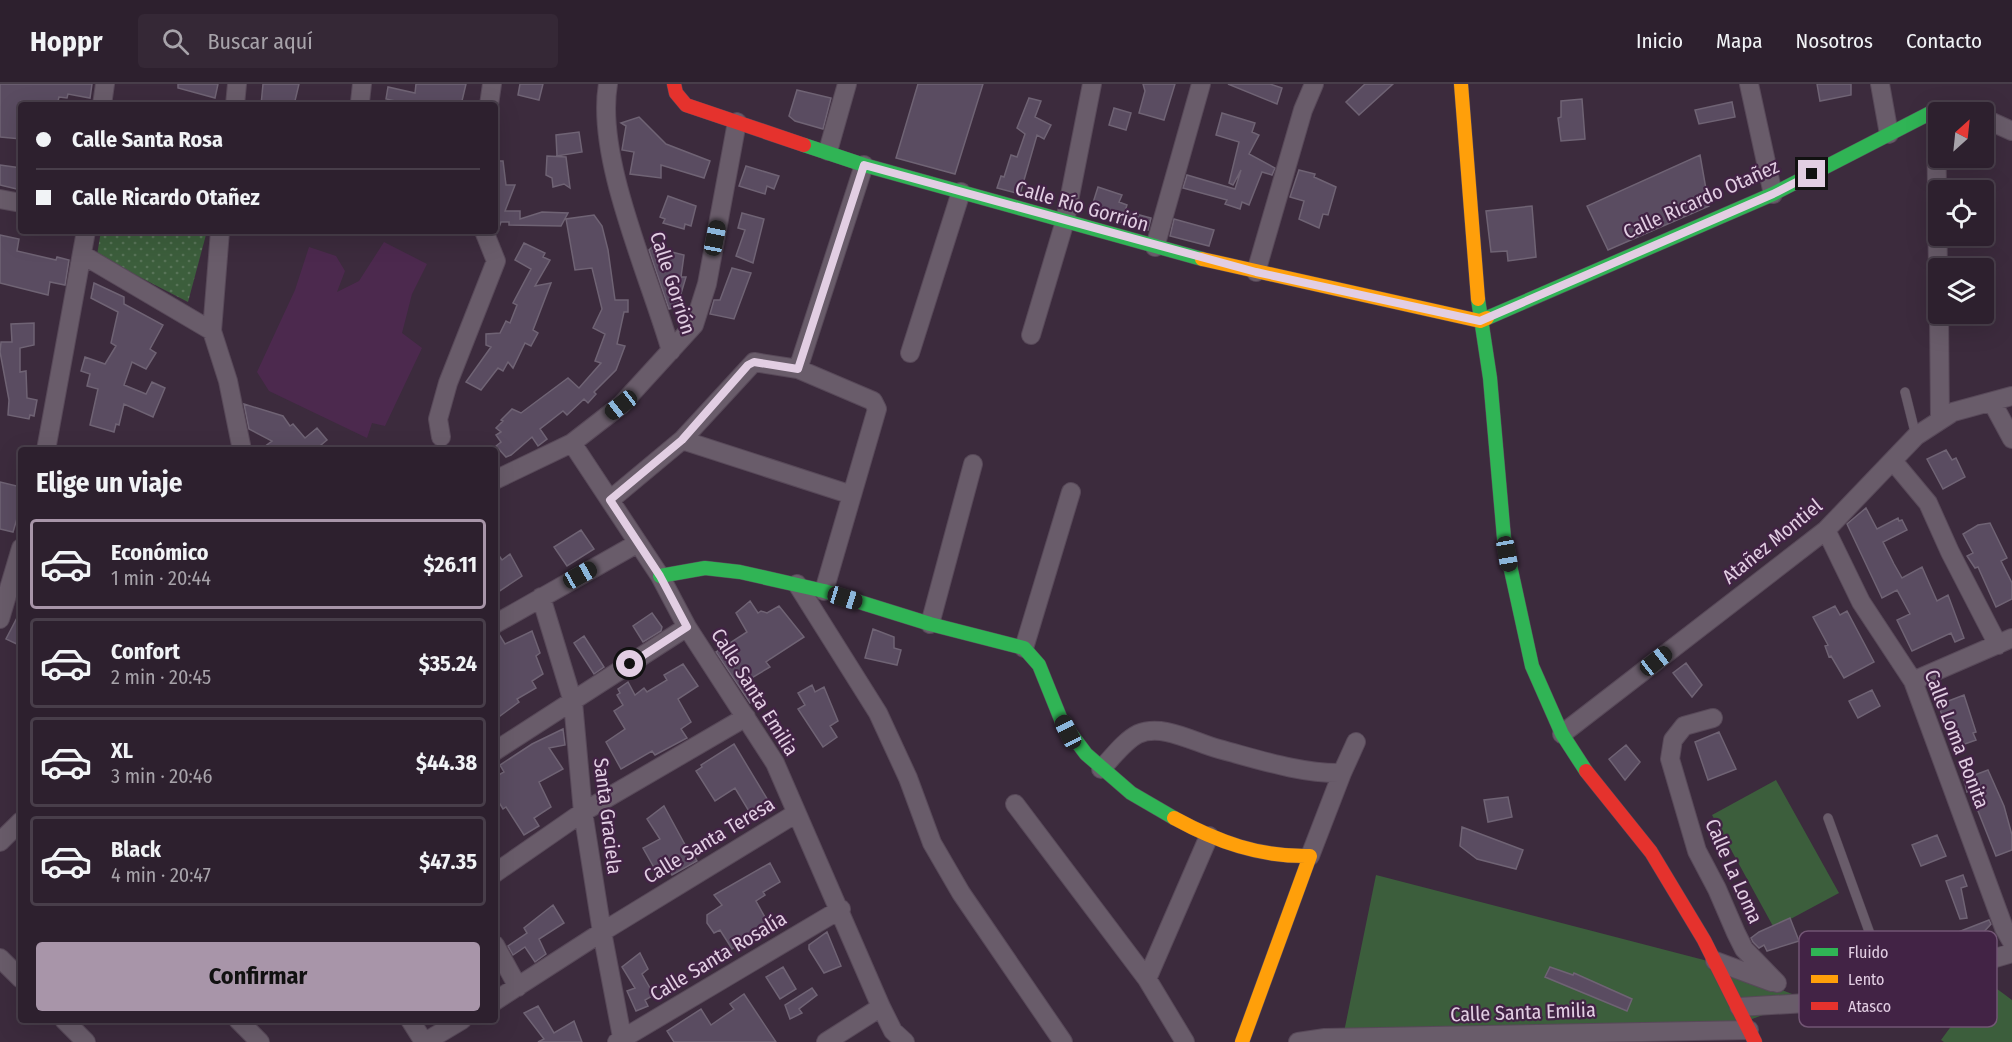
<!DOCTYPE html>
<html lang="es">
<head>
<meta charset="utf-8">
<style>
  body { margin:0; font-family:"Fira Sans Condensed",sans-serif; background:#352836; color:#f1f3f6; height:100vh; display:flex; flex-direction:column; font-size:22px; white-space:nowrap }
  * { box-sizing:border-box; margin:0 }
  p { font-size:20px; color:#a7a3aa }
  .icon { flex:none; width:33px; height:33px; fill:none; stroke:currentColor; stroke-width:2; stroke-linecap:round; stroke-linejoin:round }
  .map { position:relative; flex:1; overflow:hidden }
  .panel { position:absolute; left:18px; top:363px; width:480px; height:576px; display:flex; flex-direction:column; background:#2d202e; border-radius:6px; box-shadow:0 6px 24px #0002,0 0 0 2px #483e4a }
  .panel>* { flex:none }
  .banner { position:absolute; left:18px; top:18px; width:480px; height:132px; border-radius:6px; box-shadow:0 6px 24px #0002,0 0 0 2px #483e4a; display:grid; align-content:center; height:132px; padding:0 18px; background:#2d202e }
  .needle { width:39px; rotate:27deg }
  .fabs { position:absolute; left:1928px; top:18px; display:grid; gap:12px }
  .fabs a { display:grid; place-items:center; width:66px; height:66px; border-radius:6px; background:#2d202e; box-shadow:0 6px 24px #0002,0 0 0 2px #483e4a; font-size:30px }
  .end { position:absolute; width:27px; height:27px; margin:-14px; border:8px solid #e2cee3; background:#111; box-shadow:0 0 0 3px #111 }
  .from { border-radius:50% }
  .car { position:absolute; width:18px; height:36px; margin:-18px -9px; border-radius:8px; box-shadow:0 0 4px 2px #0007; background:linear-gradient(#222 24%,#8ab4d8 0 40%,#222 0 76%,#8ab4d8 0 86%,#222 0) }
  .banner b { display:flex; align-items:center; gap:21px; height:57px; font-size:22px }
  .banner b+b { border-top:2px solid #483e4a }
  .banner i { width:15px; height:15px; background:#f1f3f6 }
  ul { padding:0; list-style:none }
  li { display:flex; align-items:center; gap:18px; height:90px; margin:0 12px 9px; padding:0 6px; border:3px solid #483e4a; border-radius:6px }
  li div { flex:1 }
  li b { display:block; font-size:22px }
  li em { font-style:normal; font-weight:700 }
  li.selected { border-color:#a895a9 }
  li>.icon { width:54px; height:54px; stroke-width:1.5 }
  h2 { padding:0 18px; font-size:27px; line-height:72px }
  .action { display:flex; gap:12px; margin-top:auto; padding:12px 18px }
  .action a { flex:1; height:69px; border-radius:6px; background:#a895a9; color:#111; font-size:24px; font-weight:700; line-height:69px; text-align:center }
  header { display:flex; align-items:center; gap:36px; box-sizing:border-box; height:84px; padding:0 30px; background:#2d202e; border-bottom:2px solid #483e4a }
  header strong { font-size:28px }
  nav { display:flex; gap:33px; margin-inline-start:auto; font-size:21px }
  .search { width:420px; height:54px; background:#352836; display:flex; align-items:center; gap:15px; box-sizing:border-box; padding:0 21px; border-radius:6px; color:#a7a3aa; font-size:22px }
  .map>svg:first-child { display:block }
</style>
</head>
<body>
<header>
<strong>Hoppr</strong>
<div class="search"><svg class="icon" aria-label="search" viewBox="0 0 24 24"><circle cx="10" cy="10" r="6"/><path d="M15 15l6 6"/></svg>Buscar aquí</div>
<nav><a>Inicio</a><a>Mapa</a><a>Nosotros</a><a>Contacto</a></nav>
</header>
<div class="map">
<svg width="2012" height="958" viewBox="0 0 2012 958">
  <defs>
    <pattern id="park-dots" width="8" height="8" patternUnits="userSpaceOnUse" patternTransform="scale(1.5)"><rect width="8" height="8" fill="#3c5e3c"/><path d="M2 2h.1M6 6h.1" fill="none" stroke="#587458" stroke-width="1.8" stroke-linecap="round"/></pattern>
  </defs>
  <rect width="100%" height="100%" fill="#3c2b3d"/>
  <path fill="#4c294e" d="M384,158L427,180L412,210L402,249L422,264L385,342L372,339L367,354L269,307L257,288L295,206L309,163L336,172L345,187L337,208L359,197Z"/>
  <path fill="#3c5e3c" d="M1776,696L1839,809L1774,844L1712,731Z
    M1376,791L1704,876L1805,915L1739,940L1344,948Z
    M1985,896L2012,916V958H1944L1941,956Z"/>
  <path fill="url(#park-dots)" d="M101,147H207L188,218L97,171Z"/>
  <path fill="#5a4c61" stroke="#6f6374" stroke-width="1.5" d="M0,0H92L90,14L68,10L67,14L59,13L57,21L21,17V55L0,53Z
    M178,0H218L215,14L178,4Z
    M263,0H299L294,21H261Z
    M416,0H466L461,21H414L386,15L388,3L415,9Z
    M520,0H543L539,16L518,11Z
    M918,0H983L955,90L896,74Z
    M1143,0H1175L1164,36L1139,29L1145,7Z
    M1228,0H1270L1282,4L1277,20Z
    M1365,0H1393L1359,31L1346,18Z
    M1817,0H1851V11L1820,17Z
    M797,6L831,14L823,45L795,37L789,32Z
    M1029,14L1041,17L1035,33L1051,41L1044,55L1037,51L1020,110L997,104L1001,92L1004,93L1011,71L1017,73L1025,50L1017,44Z
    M1582,15L1585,55L1561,57L1558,34L1561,33V17Z
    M1732,18L1735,33L1699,40L1695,26Z
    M1114,24L1131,29L1126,46L1109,41Z
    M1222,29L1255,39L1252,48L1259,51L1249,70L1275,84L1272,91L1262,88L1249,121L1242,118L1240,125L1225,120L1227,116L1183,104L1187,91L1235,105L1241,86L1233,101L1229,99L1239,58L1216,51Z
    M639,33L666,60L710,77L704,94L661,81V94L630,90L634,68L622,66L626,42L621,39Z
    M579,48L582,68L557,72L556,51Z
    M1700,71L1709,122L1608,166L1587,122Z
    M547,72L566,73L570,104L564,100L553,103L552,94L546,91Z
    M495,77H503L506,101H515L505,127H520V135L542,128L568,129L561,142L509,141V138H501L497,149Z
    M0,81L21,84V106L0,101Z
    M746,82L779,92L774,105L767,102L765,110L739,102Z
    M1299,86L1315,90L1314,93L1336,103L1328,131L1323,130L1319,144L1299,135L1304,117L1290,113Z
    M1098,103L1122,111L1119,118L1127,121L1125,127L1151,134L1148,146L1120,138L1122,132L1092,122Z
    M668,112L696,122L691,142L685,140L684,145L663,139L665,135L660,133Z
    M1532,122L1536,173L1508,177L1507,167L1491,168L1486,127Z
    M742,129L764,135L753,179L736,172L745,146L738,144Z
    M594,131L602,142L608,166L615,216H628V228H624L617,260L625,262L616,286L594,308L596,310L588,319L584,315L567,331L563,327L540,345L547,355L538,362L532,353L511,371L506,373L496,362L501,358L496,351L501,348L496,344L503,337L501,336L512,325L521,329L568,294L579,304L601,279L595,277L605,250L593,244L602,225L592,184L575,186L566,135Z
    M1174,135L1214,146L1209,162L1170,152Z
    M0,151L19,155L17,167L56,176L57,173L69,176L65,201L50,198L48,211L0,199Z
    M524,159L545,169L543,173L550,176L535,202L551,199L533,246L538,249L531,262L525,259L513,284L508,278L503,287L498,284L481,306L466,298L491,263L486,261V250L500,249L506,237L510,239L517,221L513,219L531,185L515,176Z
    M652,163L684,171L681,193H686L677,223L669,225L649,166Z
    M732,184L751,189L734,235L710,230L714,216H720Z
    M94,199L124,213V220L163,241L150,265L156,269L146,285L132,278L124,301L146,310L152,298L165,304L153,333L124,320L119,341L116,340L114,348L90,341L98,305L87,302L90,290L81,287L85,273L105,280L116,262L111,259L118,228L91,214Z
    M34,239V261L20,264V288L26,287L27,314L37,316L34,332L30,331L29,335L8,331L9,316L0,268L1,258H12L11,240Z
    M244,320L283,332L290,342L293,340L305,354L317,344L327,356L315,366H260L272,357L249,345Z
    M1946,366L1952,376L1956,374L1965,393L1943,405L1927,375Z
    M0,398L21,403V421L13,448L0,445Z
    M1866,424L1877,445L1898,434L1899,437L1902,436L1907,446L1883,458L1894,480L1902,494L1922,483L1937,517L1948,511L1964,554L1955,558L1951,549L1912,567L1897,536L1910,530L1897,506L1882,514L1847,440Z
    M1990,439L2007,474L2001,477L2012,499V515L1996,523L1978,483L1975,484L1967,472L1973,469L1963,450L1978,441Z
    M581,446L594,465L567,482L554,463Z
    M495,466L502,476L510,470L522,492L495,510Z
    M750,517L758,529L761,527L767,529L779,522L804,553L770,575L766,578L770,583L743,599L754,616L750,619L716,568L747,548L736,529Z
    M1835,522L1840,531L1847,527L1874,578L1844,594L1831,572L1829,573L1825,562L1828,561L1813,533Z
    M21,526V562L6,555Z
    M652,529L662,543L661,547L643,558L633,542Z
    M873,545L894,553V564L901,566L897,581L865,574Z
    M532,547L540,569L536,572L543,590L532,597L536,604L517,615L519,618L500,632L495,626V551L499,550L505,560Z
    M584,552L604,583L594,590L574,559Z
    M1686,579L1702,601L1692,613L1673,589Z
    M683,580L698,602L678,615L691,638L681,645L687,654L655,671L652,667L621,685L606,658L625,645L614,627L623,621L617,611L620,609L618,605L628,598L635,611L644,604L647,608L667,596L664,591Z
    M812,601L815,608L824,603L838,637L830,642L837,653L823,663L798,625L805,621L798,609Z
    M1872,606L1880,622L1858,634L1849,617Z
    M1964,611L1976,648L1973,649L1976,656L1959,662L1949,637L1945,638L1938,621Z
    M563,645L565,661L549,664L563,685L539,698L551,723L534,734L539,742L524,751L506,723L503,725L495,712V693L504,688L500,681L532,660Z
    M1719,648L1736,685L1708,696L1695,658Z
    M734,660L769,718L750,729L735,704L715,717L696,687L702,683L701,681Z
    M1626,661L1640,678L1625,696L1609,675Z
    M1988,686L2004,722L2012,751V766L1996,772L1970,707L1967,708L1964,695Z
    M1508,713L1512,733L1488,738L1484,716Z
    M664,722L689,768L691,767L697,777L672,791L666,781L656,787L643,764L660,755L647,735Z
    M1462,743L1523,766L1516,785L1477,775L1460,762Z
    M1937,751L1946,772L1921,782L1912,761Z
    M770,779L780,798L763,808L765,811L756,817L772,846L760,853L758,848L732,865L720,846L714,849L707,839V831L722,821L714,811Z
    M1963,791L1967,802L1961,804L1967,834L1960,835L1946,797Z
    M553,821L564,839L539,855L546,870L535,878L525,863L513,871L508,862L527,849L524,844Z
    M1790,834L1799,857L1767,867L1764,861L1759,864L1753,858L1751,854L1759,848Z
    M1989,836L1991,840L1969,864L1953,850Z
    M827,848L841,882L824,889L809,865V861Z
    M640,869L648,885L642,890L654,911L645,916L648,922L636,927L627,907L635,904L622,883Z
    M783,883L796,905L780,915L766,893Z
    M1550,883L1573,891L1574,889L1632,915L1627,927L1545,893Z
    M812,904L817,911L799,925L802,929L790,935L785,921Z
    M744,910L776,958H674L667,947L701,925L711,941L734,925L730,920Z
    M538,922L554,949L574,937L582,958H538L544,955L524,929Z"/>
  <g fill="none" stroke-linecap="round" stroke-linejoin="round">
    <defs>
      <path id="lane" d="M1905,308L1916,352
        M1828,734L1890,905"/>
      <path id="street" d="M608,0C595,74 650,193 671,267
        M1749,0L1773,110
        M1880,0L1889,50
        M360,18L362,0
        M102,21L105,0
        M235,21L237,0
        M489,21L492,0
        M1936,26L1938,190
        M1983,34L2012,47
        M828,67L847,0
        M0,115L21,119
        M220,147L212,247L228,297L242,366
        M1155,163L1201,0
        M83,171L212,247
        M1256,188L1303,26L1314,0
        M1939,230L1940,335
        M1031,251L1065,137L1092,0
        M910,269L961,108
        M798,285L864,81
        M1992,318L2012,355
        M441,353L438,335L448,299L496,177L484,147
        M682,356L852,411
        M572,359L660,492L687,543L775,679L881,923L893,947L905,958
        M46,366L86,147
        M1893,377L1928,419L1950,468L1998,561
        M495,396L572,359L621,321L694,241L707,200L737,38
        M610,416L682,356L754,278L798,285L873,317L877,325L824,507
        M1826,446L1861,518L1913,597L2004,844L2012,858
        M797,500L878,629L908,694L932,759L961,809L1063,958
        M541,513L573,618L583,728L602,848L623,958
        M0,535L21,464
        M495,540L638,459
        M930,540L973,380
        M1024,564L1071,408
        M1913,597L2012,554
        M1713,634L1684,642L1673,656L1670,675L1697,767L1717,805L1736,849L1744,865L1777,899
        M1562,650L1826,446L1916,352L1953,328L2012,312
        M495,667L687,543
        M1101,685C1112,674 1124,657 1138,650C1163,639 1195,659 1219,665C1257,675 1301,690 1342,689L1356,658
        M1015,720L1147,895L1185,958
        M0,758L21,737
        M1310,772L1342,689
        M495,789L583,728L746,633
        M495,861L518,903
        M0,874L21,895
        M1715,877L1772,898
        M1147,895L1209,752
        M495,917L602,848L795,730
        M1739,923L1807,919L1876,909L2012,869
        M64,936L86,958
        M238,936L260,958
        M410,936L424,958
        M425,958L462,936
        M617,958L841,825
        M826,958L881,923
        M1298,958L1325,954L1749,946"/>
      <path id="fast" d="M804,61L864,81L1202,175
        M1478,215L1490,294L1504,454L1532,582L1562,650L1586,687
        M1487,234L1773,110L1936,26L1971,28
        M660,492L705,484L740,488L824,507L930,540L1024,564L1039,581L1062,638L1086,670L1131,709L1174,734"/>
      <path id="slow" d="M1461,0L1478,215
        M1202,175L1480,237L1487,234
        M1174,734C1218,758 1259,773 1310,772L1242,958"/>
      <path id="jam" d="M674,0L676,9L686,21L804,61
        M1586,687L1651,768L1704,856L1755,958"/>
    </defs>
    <use href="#lane" stroke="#584959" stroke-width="10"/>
    <use href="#street" stroke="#584959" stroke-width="20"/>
    <use href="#fast" stroke="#584959" stroke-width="15"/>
    <use href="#slow" stroke="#584959" stroke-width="15"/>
    <use href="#jam" stroke="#584959" stroke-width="15"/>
    <use href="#lane" stroke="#695c6a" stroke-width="9"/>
    <use href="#street" stroke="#695c6a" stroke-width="18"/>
    <use href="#fast" stroke="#30b455" stroke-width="14"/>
    <use href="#slow" stroke="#ff9f0a" stroke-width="14"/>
    <use href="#jam" stroke="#e5322d" stroke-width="14"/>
  </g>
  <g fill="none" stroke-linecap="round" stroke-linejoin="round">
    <path stroke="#e2cee3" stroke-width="8" d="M630,580L687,543L660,492L610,416L682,356L748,281L754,278L798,285L864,81L1256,188L1480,237L1773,110L1812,90"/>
  </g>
  <g text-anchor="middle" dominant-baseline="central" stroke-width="4.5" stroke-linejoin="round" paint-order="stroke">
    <g font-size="20" fill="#e2cee3" stroke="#422345">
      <text transform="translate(1701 115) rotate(-24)">Calle Ricardo Otañez</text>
      <text transform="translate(1082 122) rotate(16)">Calle Río Gorrión</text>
      <text transform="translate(673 199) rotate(72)">Calle Gorrión</text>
      <text transform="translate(1772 457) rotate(-39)">Atañez Montiel</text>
      <text transform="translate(755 608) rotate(58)">Calle Santa Emilia</text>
      <text transform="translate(1957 655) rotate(69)">Calle Loma Bonita</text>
      <text transform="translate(608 732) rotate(83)">Santa Graciela</text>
      <text transform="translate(709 756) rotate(-31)">Calle Santa Teresa</text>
      <text transform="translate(1734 787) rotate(66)">Calle La Loma</text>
      <text transform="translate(718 872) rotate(-31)">Calle Santa Rosalía</text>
      <text transform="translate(1523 928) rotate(-2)">Calle Santa Emilia</text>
    </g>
  </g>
  <rect x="1799" y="847" width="198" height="96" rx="9" fill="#422345" stroke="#725674" stroke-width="1.5"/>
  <rect x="1811" y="864" width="27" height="8" fill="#30b455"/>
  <rect x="1811" y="891" width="27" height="8" fill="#ff9f0a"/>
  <rect x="1811" y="918" width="27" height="8" fill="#e5322d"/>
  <g font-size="16" fill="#e2cee3">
    <text x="1848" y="874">Fluido</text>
    <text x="1848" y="901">Lento</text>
    <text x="1848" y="928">Atasco</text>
  </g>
</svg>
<div class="fabs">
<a><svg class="needle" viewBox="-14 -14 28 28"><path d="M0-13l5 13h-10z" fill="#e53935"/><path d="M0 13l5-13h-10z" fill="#a7a3aa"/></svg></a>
<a><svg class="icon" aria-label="locate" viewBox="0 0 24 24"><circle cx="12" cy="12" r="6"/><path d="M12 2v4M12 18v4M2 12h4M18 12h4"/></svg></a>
<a><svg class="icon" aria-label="layers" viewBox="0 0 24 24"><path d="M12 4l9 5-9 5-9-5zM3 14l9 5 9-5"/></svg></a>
</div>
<i class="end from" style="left:630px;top:580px"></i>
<i class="end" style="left:1812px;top:90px"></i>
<i class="car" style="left:715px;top:154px;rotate:11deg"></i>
<i class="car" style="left:621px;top:321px;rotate:232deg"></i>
<i class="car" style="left:1507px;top:470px;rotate:170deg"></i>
<i class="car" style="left:580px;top:491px;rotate:61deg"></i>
<i class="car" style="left:845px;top:514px;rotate:107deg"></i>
<i class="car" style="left:1656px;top:577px;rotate:52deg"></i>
<i class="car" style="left:1068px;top:648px;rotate:333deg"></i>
<div class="banner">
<b><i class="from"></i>Calle Santa Rosa</b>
<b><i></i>Calle Ricardo Otañez</b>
</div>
<section class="panel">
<h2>Elige un viaje</h2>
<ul>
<li class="selected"><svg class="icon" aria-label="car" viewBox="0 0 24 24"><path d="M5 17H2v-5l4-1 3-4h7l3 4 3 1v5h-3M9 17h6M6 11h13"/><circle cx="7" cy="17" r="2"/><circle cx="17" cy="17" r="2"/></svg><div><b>Económico</b><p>1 min · 20:44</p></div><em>$26.11</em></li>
<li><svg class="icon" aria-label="car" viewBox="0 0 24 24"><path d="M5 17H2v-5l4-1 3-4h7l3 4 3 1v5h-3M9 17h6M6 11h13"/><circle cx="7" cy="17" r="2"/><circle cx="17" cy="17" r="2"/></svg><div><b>Confort</b><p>2 min · 20:45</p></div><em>$35.24</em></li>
<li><svg class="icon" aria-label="car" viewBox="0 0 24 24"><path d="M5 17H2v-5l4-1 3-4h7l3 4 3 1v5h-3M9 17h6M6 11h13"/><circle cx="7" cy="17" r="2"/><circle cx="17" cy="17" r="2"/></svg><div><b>XL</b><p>3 min · 20:46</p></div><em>$44.38</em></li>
<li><svg class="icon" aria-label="car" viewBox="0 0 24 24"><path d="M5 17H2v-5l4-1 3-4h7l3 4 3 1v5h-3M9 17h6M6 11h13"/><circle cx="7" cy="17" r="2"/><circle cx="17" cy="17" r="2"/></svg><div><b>Black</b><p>4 min · 20:47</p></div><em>$47.35</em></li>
</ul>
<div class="action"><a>Confirmar</a></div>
</section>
</div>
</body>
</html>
